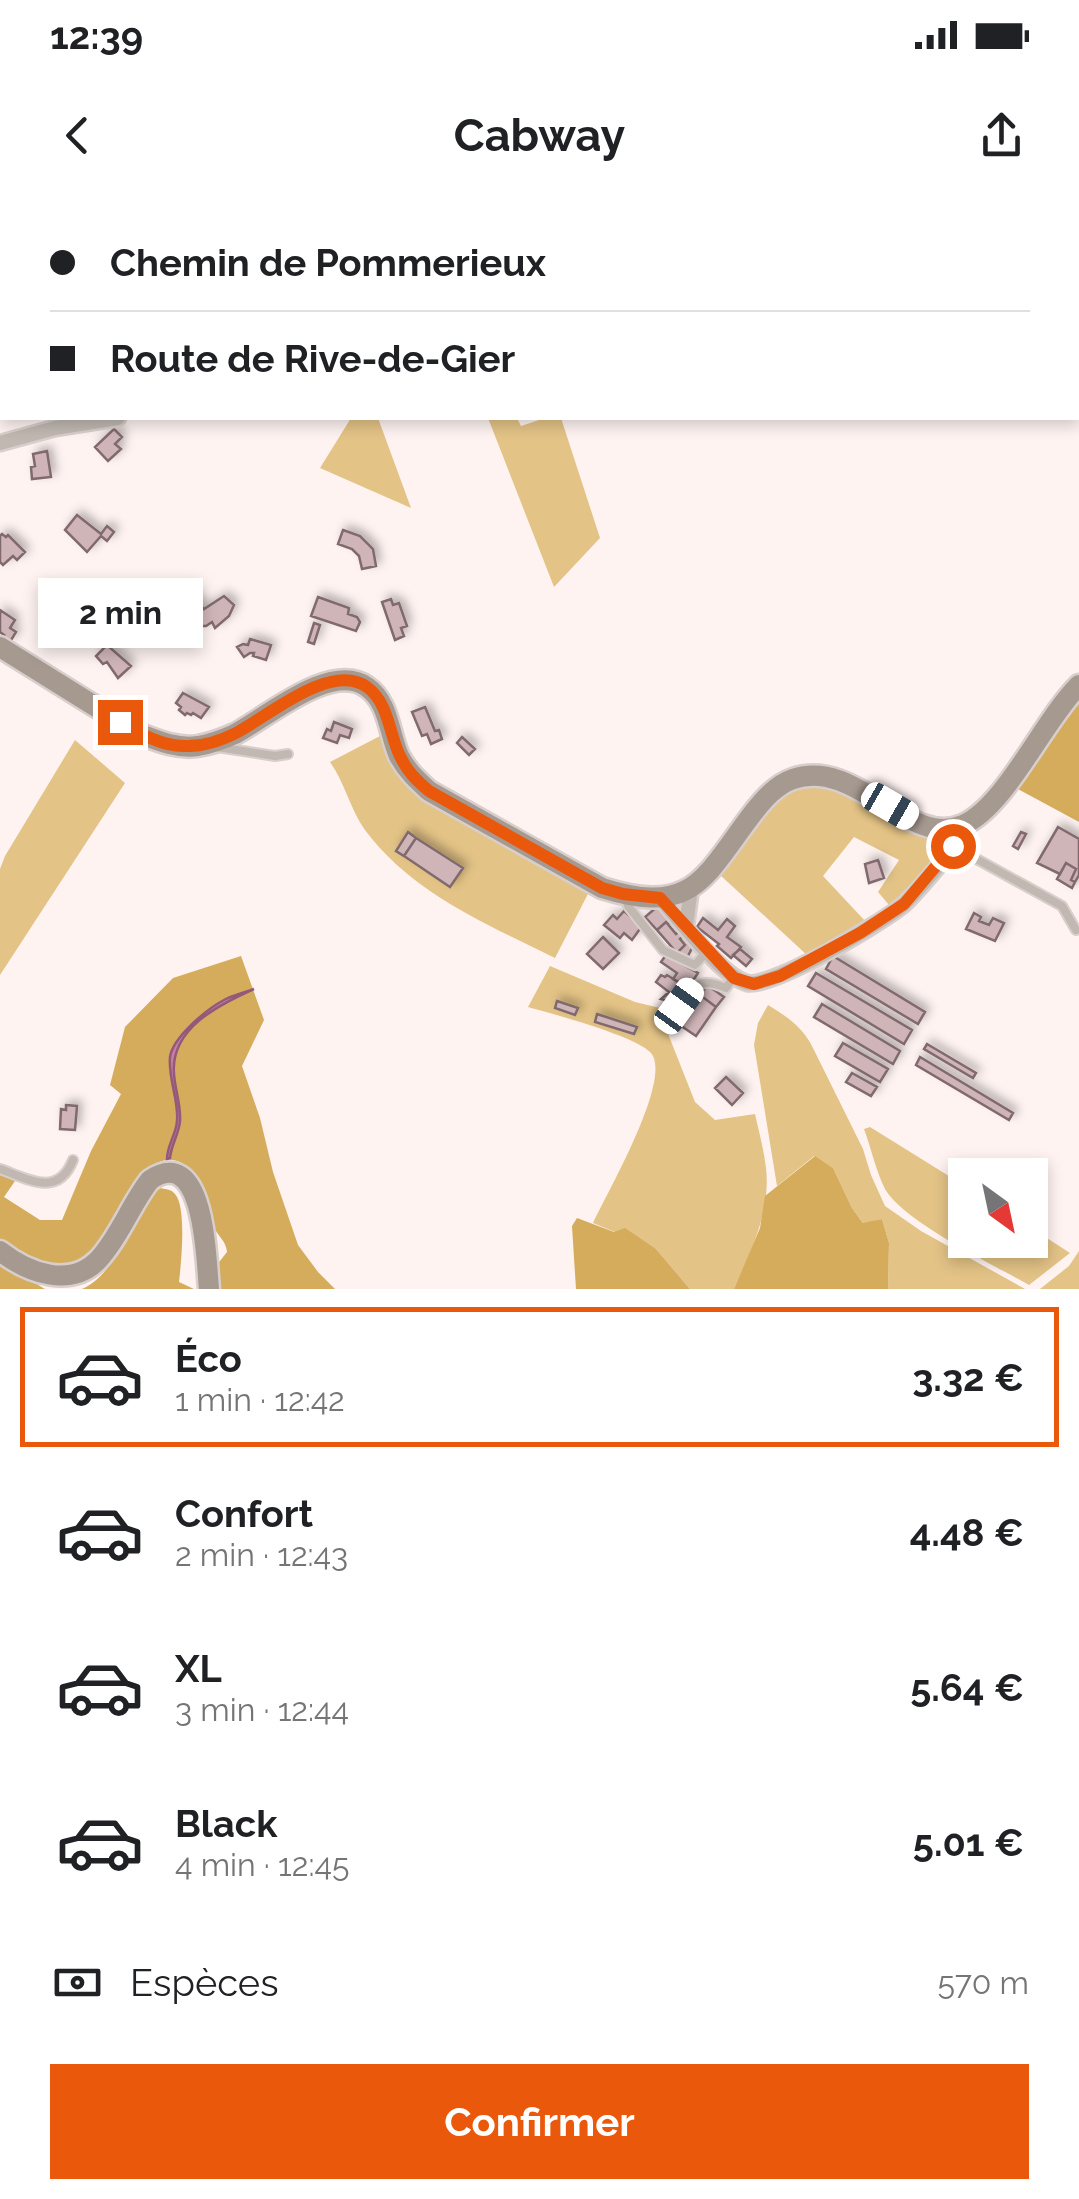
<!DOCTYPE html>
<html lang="fr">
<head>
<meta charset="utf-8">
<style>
  body { margin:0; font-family:Raleway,sans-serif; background:#f2f2f2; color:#202124; height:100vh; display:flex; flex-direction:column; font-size:38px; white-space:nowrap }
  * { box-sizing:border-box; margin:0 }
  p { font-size:32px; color:#757577 }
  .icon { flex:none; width:55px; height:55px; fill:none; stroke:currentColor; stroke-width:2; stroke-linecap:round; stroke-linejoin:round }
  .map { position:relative; height:1089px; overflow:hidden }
  .sheet { display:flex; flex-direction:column; background:#fff; flex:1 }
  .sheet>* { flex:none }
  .top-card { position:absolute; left:0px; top:0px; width:1080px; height:220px; box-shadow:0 5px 15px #0003; display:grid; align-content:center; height:220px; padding:0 50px; background:#fff }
  .needle { width:65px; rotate:147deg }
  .controls { position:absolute; left:948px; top:958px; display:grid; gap:20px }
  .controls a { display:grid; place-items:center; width:100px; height:100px; border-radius:0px; background:#fff; box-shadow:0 5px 15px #0003; font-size:50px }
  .end { position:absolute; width:45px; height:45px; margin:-22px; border:12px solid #ea580c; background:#fff; box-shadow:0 0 0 5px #fff }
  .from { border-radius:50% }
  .bubble { position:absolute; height:70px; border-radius:0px; background:#fff; box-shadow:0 5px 15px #0003; font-size:32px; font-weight:700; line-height:70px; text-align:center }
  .car { position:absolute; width:30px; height:60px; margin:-30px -15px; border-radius:12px; box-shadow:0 0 8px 2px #0007; background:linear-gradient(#fff 24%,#345 0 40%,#fff 0 76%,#345 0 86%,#fff 0) }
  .top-card b { display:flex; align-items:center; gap:35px; height:95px; font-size:38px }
  .top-card b+b { border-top:2px solid #e0e0e0 }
  .top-card i { width:25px; height:25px; background:#202124 }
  ul { padding:18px 0 0; list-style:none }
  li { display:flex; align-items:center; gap:30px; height:140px; margin:0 20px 15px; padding:0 30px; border:5px solid transparent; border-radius:0px }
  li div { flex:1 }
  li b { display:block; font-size:38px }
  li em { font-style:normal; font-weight:700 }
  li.selected { border-color:#ea580c }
  li>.icon { width:90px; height:90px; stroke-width:1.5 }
  .pay { display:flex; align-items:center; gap:25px; height:110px; padding:0 50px; font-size:38px }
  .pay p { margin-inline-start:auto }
  .action { display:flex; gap:20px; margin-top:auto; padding:20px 50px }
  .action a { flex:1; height:115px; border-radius:0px; background:#ea580c; color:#fff; font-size:40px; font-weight:700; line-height:115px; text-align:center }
  .status { display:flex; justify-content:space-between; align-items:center; height:70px; padding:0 50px; background:#fff; direction:ltr }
  .status svg { height:28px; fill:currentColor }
  header { display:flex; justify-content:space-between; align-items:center; height:130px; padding:0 50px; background:#fff; font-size:45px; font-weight:700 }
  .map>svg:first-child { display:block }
</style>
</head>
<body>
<div class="status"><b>12:39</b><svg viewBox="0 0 49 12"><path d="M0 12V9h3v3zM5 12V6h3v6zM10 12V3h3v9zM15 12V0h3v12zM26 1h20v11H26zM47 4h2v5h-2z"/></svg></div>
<header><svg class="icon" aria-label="back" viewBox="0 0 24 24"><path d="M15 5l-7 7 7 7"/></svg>Cabway<svg class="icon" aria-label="share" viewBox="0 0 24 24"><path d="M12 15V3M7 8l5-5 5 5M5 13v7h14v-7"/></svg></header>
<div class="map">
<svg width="1079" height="1089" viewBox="0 0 1079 1089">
  <defs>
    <filter id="shadow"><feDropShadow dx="4.5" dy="-4.5" stdDeviation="5" flood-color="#0004"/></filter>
  </defs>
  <rect width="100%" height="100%" fill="#fef3f1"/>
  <path fill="#e3c386" d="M351,218H378L411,308L320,268Z
    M488,218H517L521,226L545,218H561L600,338L554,387Z
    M380,536L396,570L420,597L590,690L555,758C486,724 412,693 365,630C350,609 345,583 330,562Z
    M75,540L125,583L0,775V669L5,656Z
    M805,584L830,585L949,638L951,642L906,692L889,705L878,692L899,660L854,637L823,676L866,722L808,756L719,674L738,645L778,596Z
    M550,766L635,802L660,808L661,816L695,902L715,920L755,914C759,932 764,950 766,968C771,1011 751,1051 734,1089H690L656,1049L593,1023C607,993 673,879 651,853C636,836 553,814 528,807Z
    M768,805C786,816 800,825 811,844L863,949L871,975L885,1006L921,1031L1025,1089H888L889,1043L882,1019L864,1024L852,1008L833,968L814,956L777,986L754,845L758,823Z
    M870,927L965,986V1040H1030V1027L1070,1053L1029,1085C994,1065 904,1022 885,989C876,971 871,948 864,929Z
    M1079,1051V1089H1040L1069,1066Z"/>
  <path fill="#d4ac5b" d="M1079,495V622L1014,587Z
    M241,756L264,820L242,866L260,918L273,972L298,1045L318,1072L335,1089H217L216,1066L227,1052C226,1040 217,1036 213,1025C210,1015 209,1004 206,994C196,967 171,946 147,971C126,1002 94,1072 50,1066C31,1063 16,1052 0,1042V973L15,981L4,997L40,1020H62L91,951L121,894L110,885L125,827L173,778Z
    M815,956L833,968L852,1008L863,1023L882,1019L889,1043L888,1089H734L760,1028L765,996Z
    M161,988C168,990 171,989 175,994C187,1007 181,1065 179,1082L194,1089H82C112,1077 135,1022 151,994Z
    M577,1018L614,1032L625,1028L656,1049L690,1089H576L572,1026Z
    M0,1062L45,1089H0Z"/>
  <path fill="#ca7da8" stroke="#925a78" stroke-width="2.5" d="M254,789C218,805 170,829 174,874C175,889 181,905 180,921C179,934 171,945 170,958L167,959C167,945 176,935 177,921C179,900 168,879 170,857C173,837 207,809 224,800C233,795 244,793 254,789Z"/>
  <path fill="#cfb5b8" stroke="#816a6d" stroke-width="2.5" filter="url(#shadow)" d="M114,229L122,237L115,244L121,249L108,261L95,247Z
    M47,251L51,277L32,279L31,267L35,266L33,254Z
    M77,315L101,334L107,326L114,332L107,341L101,336L87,352L65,330Z
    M343,330L360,336L373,349L376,366L362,369L359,356L352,349L338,344Z
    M2,334L6,337L8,335L25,352L17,360L13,356L3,365L0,362V336Z
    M189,392L204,409L224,396L234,405L229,416L215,428L212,422L206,426H198L181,398Z
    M318,397L349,408L348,414L357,417L360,422L356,431L311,416Z
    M391,399L393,405L399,403L407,426L401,428L404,436L395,440L382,402Z
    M50,406L71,422L59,438L47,429L50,425L41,418Z
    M0,410L15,420L10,428L16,432L10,442L2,437L4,435L0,432Z
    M314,423L320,425L314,444L308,442Z
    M250,439L271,445L266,460L253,456L254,453H250L244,457L237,447L243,444L248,445Z
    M107,445L131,466L118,478L107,462L103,464L96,456Z
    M183,493L209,507L201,518L193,513L191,515L187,513L185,515L179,510L181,507L176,503Z
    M425,507L435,531L439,530L442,539L431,544L427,534L422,536L412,512Z
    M334,522L352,529L349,538L340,535L337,543L323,538L327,529L331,531Z
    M462,537L475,549L469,555L457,543Z
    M1058,627L1079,639V675L1075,682L1071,680L1076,669L1066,663L1060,674L1037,663Z
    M408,632L416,638L404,656L396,651Z
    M1021,632L1026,634L1018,649L1013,646Z
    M416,638L463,668L450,687L404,656Z
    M878,660L884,678L869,683L865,664Z
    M1066,663L1076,669L1071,680L1075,682L1072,688L1057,679Z
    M658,706L673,720L668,724L666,722L657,730L645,717Z
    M624,711L642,726L632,740L624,733L620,738L604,725L613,715L617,719Z
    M974,713L981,717L979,721L989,725L993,718L1004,723L995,741L966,729Z
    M703,718L718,730L727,719L735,726L727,737L741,747L731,758L717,746L719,744L697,727Z
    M666,722L676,734L681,730L685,735L680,739L685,745L677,753L657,730Z
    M686,734L694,744L687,758L677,753L685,745L680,739Z
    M603,737L619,753L603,769L587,754Z
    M740,749L752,759L746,766L733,755Z
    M666,755L698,773L688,788L673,779L677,773L661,762Z
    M833,756L925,812L918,824L826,769Z
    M816,773L912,830L904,844L808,786Z
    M661,775L665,777L667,775L688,788L678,803L661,799L669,792L656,782Z
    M707,785L724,797L716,807L700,795Z
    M700,795L716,807L696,836L674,821L677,818L681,821Z
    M557,801L578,808L575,815L555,808Z
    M822,804L900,851L893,864L814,817Z
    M597,814L637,827L634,834L595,822Z
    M843,843L888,869L880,882L835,856Z
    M927,844L976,873L973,878L924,849Z
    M920,857L1013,913L1009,920L916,865Z
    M852,873L877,887L871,896L846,882Z
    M726,877L743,893L732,905L715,888Z
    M66,905L77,906L75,930L60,929L61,909L66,910Z"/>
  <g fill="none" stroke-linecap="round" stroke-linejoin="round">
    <defs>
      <path id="lane" d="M217,547L275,556L288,554
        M953,646L1062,706L1076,730
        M625,695L628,706L663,750L695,765L707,751
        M666,808C689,809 685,781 708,783C714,783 720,786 726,788L733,778
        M0,969C28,979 58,998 73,960"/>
      <path id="street" d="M490,0L491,2
        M465,2L466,0
        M651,2L656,0
        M0,243L55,228L118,218
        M660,698C679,719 722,777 747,783C771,789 881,723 903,705C915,694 944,660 953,647C957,640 959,632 962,626
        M686,726L691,688"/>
      <path id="secondary" d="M0,447L138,533C158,541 177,549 198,546C210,544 224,539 235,534C266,518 331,461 367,487C389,502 389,534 399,556C407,571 417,580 429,591L602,688C694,717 704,677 753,613C764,599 776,585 793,579C856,557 909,649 963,625C1006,606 1043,521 1079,485
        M0,1051C28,1073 71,1089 99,1059C120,1036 131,1004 150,980C205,943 206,1059 209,1089"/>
    </defs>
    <use href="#lane" stroke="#d8cecc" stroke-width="12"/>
    <use href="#street" stroke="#d8cecc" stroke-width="19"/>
    <use href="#secondary" stroke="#d8cecc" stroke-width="25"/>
    <use href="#lane" stroke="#c0b8b1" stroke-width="8"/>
    <use href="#street" stroke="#c0b8b1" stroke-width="14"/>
    <use href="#secondary" stroke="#a69990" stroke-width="20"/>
  </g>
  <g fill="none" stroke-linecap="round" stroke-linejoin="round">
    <path stroke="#ea580c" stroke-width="12" d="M120,522C139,533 161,546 184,546C201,547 220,541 236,533C267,517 331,461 367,487C389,503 389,534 400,556C407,571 416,580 429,591L602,688L623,694L660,698L734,778L754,784L780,776L810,760L860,733L904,704L953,646"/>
  </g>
</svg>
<div class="controls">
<a><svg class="needle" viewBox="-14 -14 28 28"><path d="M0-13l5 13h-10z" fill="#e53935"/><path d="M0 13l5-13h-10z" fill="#757577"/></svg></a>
</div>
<i class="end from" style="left:953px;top:646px"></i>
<i class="end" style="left:120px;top:522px"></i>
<div class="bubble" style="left:38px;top:378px;width:165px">2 min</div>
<i class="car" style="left:890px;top:606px;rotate:120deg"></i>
<i class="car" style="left:679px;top:806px;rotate:36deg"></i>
<div class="top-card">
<b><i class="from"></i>Chemin de Pommerieux</b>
<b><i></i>Route de Rive-de-Gier</b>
</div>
</div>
<section class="sheet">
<ul>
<li class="selected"><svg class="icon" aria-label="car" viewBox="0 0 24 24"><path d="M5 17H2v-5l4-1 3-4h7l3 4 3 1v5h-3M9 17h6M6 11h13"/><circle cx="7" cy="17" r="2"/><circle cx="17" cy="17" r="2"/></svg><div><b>Éco</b><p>1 min · 12:42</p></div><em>3.32 €</em></li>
<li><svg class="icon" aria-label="car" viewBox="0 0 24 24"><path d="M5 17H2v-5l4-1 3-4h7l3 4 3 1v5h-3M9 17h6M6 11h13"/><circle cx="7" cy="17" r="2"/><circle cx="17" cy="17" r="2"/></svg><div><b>Confort</b><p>2 min · 12:43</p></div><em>4.48 €</em></li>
<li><svg class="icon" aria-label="car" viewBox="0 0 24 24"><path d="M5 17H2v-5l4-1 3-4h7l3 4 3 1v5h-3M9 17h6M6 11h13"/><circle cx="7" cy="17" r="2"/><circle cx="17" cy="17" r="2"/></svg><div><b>XL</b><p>3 min · 12:44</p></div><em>5.64 €</em></li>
<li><svg class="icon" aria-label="car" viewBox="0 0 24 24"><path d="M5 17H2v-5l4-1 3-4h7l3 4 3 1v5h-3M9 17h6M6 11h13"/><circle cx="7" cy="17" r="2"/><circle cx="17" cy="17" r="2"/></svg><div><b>Black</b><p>4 min · 12:45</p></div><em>5.01 €</em></li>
</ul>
<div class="pay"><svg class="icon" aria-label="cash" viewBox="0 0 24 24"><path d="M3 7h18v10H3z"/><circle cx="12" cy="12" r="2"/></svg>Espèces<p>570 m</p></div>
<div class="action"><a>Confirmer</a></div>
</section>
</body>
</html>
